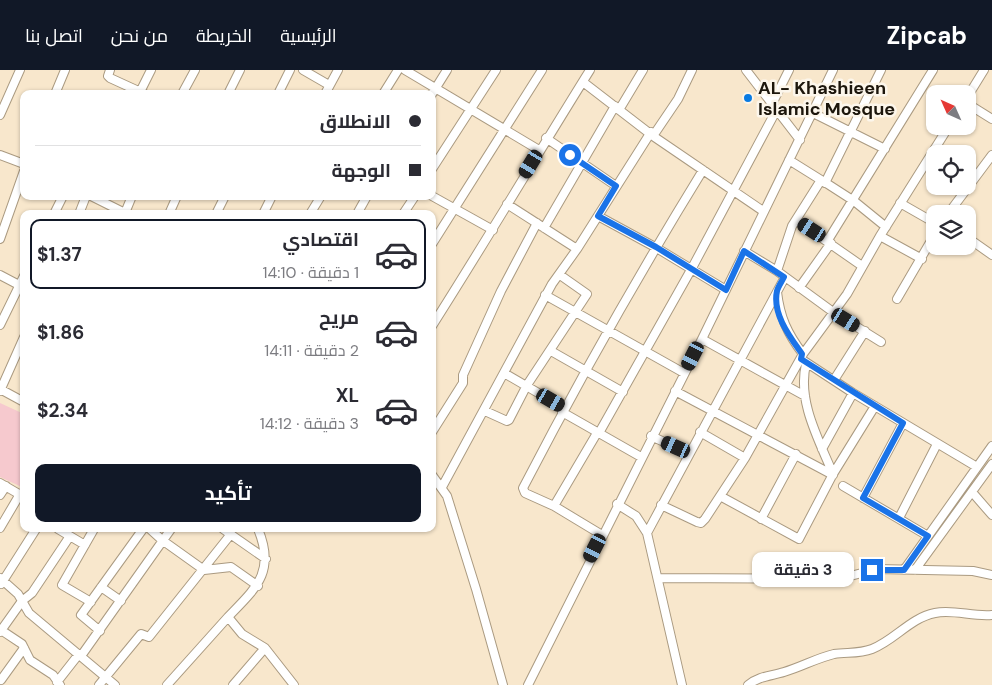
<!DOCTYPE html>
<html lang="ar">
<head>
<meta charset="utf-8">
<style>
  body { margin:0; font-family:"DM Sans",Cairo,sans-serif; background:#f2f2f3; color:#2b2b33; direction:rtl; height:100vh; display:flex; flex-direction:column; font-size:19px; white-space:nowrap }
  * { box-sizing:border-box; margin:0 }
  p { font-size:16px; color:#7c7c81 }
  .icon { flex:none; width:28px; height:28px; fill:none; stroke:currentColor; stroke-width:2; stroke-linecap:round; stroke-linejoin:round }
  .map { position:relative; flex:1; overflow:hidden; direction:ltr }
  .sheet { position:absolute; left:20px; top:140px; width:416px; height:322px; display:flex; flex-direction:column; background:#fff; border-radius:10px; box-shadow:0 1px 4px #0004; direction:rtl }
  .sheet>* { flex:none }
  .hud { position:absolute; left:20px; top:20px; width:416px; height:110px; border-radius:10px; box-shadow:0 1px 4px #0004; direction:rtl; display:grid; align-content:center; height:110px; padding:0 15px; background:#fff }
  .needle { width:32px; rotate:315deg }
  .buttons { position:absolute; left:926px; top:15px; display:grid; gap:10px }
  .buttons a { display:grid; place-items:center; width:50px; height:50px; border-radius:10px; background:#fff; box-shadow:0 1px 4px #0004; font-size:25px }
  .end { position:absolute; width:22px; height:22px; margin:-11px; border:6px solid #1a73e8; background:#fff; box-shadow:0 0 0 2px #fff }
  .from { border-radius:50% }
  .bubble { position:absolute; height:35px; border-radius:10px; background:#fff; box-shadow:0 1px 4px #0004; font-size:16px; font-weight:700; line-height:35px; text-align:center; direction:rtl }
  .car { position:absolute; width:15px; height:30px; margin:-15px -8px; border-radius:6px; box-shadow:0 0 4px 1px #0007; background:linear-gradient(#222 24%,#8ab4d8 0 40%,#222 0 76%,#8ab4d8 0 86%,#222 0) }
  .hud b { display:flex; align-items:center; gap:18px; height:48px; font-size:19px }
  .hud b+b { border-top:1px solid #e1e1e2 }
  .hud i { width:12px; height:12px; background:#2b2b33 }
  ul { padding:9px 0 0; list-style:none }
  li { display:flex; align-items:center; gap:15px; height:70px; margin:0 10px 8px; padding:0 5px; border:2px solid transparent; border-radius:10px }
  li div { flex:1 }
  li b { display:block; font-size:19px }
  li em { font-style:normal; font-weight:700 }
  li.selected { border-color:#111827 }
  li>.icon { width:45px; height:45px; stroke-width:1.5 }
  .primary-button { display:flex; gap:10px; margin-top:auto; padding:10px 15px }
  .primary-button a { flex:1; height:58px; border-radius:10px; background:#111827; color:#fff; font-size:20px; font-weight:700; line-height:58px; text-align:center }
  header { display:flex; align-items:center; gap:30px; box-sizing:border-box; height:70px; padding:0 25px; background:#111827; color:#fff }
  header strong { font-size:24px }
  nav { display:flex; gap:28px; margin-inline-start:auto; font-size:18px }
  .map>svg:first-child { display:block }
</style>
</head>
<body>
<header>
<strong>Zipcab</strong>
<nav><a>الرئيسية</a><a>الخريطة</a><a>من نحن</a><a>اتصل بنا</a></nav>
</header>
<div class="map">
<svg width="992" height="615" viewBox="0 0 992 615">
  <rect width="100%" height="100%" fill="#f8e7cc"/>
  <path fill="#f6c9ce" d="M0,333L24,344V418L0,407Z"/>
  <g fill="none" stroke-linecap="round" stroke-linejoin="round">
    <defs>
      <path id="minor" d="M110,0L108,6L110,8L145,24
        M303,0L329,15
        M405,0L539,80
        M746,0L800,70
        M583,12L653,66L763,141
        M55,24L65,0
        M139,24L151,0
        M182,24L195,0
        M228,24L240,0
        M278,24L290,0
        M325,24L338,0
        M383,24L398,0
        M432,24L447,0
        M968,26L984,0
        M773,32L789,0
        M968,34L992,49
        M619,40L643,0
        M813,43L885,79
        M0,45L20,0
        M653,66L678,29L692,0
        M546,68L616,116
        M0,85L24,94
        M789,90L821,110L792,156L777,201L833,242L881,272
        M432,99L496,0
        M823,111L854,131L886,157
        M825,113L881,0
        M91,126L127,144
        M432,126L493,160
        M900,133L935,153
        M507,134L577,179
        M125,143L132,126
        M54,144L63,126
        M79,144L86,126
        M169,144L177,126
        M216,144L225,126
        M263,144L272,126
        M310,144L321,126
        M357,144L367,126
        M403,144L415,126
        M948,144L992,85
        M598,146L655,177L726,220
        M796,150L862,196
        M544,158L615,36
        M880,166L922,189
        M968,168L992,185
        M0,169L24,101
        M828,170L933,0
        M432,174L542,0
        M744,181L777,201
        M0,205L19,215
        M799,218L831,173
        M777,222C780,247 787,263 803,284
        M545,225L684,303
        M897,229L935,164
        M0,255L24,206
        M432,256C486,171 537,85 590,0
        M702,269L805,326
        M551,281L623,322
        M801,289L853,323L977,397
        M806,294C797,331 819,370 833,404
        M504,303L564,338
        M834,310L865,261
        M0,319L24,332
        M0,321L24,267
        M675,321L833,405
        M485,341L507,351L509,350L527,315L587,224L560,205
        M562,342L641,387
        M432,362L463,313V305L501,221L537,153
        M700,362L745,388
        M599,363L692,198L777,39
        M651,366L688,383
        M822,379L853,323
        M432,405L447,426L476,519L503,615
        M0,413L24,427
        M843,416L928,466
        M442,417L552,214L577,179L651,62
        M972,422L992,445
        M0,425L6,416
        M720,426L799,469L833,404L875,336
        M863,428L903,353
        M617,434L636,446L647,463L682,615
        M661,435L697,452L701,453L705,449L745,388L803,284L847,224L880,166L949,56
        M554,436L597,363
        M899,448L937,374
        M761,449L796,384
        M0,458L20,424
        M58,459L85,475
        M150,459L162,470L204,500L231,497L258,516
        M223,459L266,489
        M258,459C276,502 256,518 228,547L242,564L265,578L294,615
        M647,463L785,207
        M602,465L554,436L525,423L523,418C579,310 639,204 703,100
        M904,500L992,376
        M915,500L992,394
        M0,508L18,524L29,543L115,615
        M658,508L839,509L877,499L973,501L992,505
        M1,514L36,459
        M101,517L121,531
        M91,532L62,515L94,459
        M1,560L22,574L30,590L53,605L60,615
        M100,561L81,545L143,459
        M0,562L22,531L32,523L70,466
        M81,586L171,459
        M1,610L24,578
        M57,612L79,584
        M99,615L141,564L149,567L231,464
        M167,615L228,547
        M233,615L265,578
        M528,615L702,269L833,0
        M748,615C759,606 771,606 784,602C801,597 817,588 834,584C847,582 859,584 872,579C895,570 910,548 935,543C953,539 973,547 992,545"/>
    </defs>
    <use href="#minor" stroke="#aa9a81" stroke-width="10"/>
    <use href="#minor" stroke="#fff" stroke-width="8"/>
  </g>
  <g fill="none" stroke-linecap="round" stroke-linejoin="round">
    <path stroke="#1a73e8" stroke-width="6" d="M570,85L616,116L598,146L656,177L726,220L744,181L784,207C782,211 778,217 777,221C772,244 790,267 802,284L801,289L903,353L863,428L928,466L904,500H872"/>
  </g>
  <circle fill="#097be2" stroke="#fcf6eb" stroke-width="2" cx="748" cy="28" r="5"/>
  <g text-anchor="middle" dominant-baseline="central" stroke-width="5" stroke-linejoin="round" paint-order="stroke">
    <g font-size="18" font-weight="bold" fill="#1c160c" stroke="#fcf6eb" text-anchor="start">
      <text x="758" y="18">AL- Khashieen<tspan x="758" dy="21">Islamic Mosque</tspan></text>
    </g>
  </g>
</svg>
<div class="buttons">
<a><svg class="needle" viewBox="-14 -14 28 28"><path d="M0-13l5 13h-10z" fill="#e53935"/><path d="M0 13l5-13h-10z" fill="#7c7c81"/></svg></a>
<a><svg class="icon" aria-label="locate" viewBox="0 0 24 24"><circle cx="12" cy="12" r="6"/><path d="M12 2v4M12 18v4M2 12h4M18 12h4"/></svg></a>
<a><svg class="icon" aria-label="layers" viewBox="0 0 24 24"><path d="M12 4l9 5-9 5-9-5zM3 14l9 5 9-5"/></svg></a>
</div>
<i class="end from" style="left:570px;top:85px"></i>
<i class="end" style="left:872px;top:500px"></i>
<div class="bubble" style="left:752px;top:482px;width:102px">3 دقيقة</div>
<i class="car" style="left:531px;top:94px;rotate:211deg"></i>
<i class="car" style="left:812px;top:160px;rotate:303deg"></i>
<i class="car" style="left:846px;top:250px;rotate:121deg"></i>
<i class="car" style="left:693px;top:286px;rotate:207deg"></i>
<i class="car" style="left:551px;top:330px;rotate:120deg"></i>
<i class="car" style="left:676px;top:377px;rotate:294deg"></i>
<i class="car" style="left:595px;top:478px;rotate:207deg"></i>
<div class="hud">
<b><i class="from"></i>الانطلاق</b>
<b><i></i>الوجهة</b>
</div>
<section class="sheet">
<ul>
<li class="selected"><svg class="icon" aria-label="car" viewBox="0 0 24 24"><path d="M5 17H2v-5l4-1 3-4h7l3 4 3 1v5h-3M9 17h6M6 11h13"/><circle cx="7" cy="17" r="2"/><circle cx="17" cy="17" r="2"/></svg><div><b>اقتصادي</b><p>1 دقيقة · 14:10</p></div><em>$1.37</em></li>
<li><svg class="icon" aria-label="car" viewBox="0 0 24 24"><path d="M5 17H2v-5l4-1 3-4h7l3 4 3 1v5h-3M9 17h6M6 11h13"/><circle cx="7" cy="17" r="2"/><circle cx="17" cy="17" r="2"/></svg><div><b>مريح</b><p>2 دقيقة · 14:11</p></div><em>$1.86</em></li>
<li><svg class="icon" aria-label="car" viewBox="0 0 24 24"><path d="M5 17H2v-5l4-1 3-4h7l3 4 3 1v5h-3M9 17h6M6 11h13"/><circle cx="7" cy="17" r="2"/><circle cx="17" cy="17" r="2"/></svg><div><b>XL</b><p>3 دقيقة · 14:12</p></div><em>$2.34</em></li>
</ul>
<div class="primary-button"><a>تأكيد</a></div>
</section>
</div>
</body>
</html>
